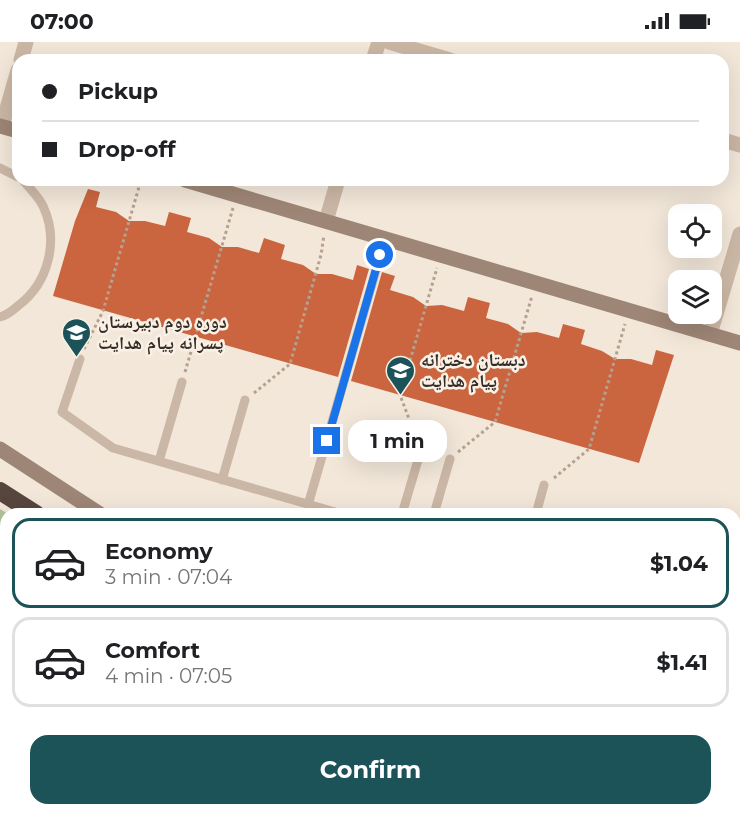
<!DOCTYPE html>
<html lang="en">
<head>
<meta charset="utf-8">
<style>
  body { margin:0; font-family:Montserrat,"Noto Naskh Arabic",sans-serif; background:#f6f6f6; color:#202124; height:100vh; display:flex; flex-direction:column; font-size:22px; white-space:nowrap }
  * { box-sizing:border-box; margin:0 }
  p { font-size:20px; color:#757577 }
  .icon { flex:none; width:33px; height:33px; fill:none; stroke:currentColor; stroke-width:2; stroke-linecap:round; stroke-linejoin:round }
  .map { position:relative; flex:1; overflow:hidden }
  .drawer { position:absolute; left:0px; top:466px; width:741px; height:308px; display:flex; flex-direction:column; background:#fff; border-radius:18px 18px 0 0; box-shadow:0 6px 24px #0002 }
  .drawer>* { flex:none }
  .banner { position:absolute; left:12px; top:12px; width:717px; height:132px; border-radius:18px; box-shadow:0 6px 24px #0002; display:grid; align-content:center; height:132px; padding:0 30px; background:#fff }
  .controls { position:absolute; left:668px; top:162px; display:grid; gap:12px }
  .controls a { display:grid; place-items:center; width:54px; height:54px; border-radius:12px; background:#fff; box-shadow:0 6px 24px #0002; font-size:30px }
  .end { position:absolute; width:27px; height:27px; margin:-14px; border:8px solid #1a73e8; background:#fff; box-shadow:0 0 0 3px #fff }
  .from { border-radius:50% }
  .bubble { position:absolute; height:42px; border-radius:18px; background:#fff; box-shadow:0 6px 24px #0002; font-size:20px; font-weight:700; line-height:42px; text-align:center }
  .banner b { display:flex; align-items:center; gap:21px; height:57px; font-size:22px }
  .banner b+b { border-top:2px solid #e0e0e0 }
  .banner i { width:15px; height:15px; background:#202124 }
  ul { padding:10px 0 0; list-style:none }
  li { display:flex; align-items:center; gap:18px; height:90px; margin:0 12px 9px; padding:0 18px; border:3px solid #e0e0e0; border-radius:18px }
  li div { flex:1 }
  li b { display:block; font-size:22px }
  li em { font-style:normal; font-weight:700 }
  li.selected { border-color:#1b5359 }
  li>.icon { width:54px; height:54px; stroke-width:1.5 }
  .action { display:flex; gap:12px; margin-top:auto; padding:12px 30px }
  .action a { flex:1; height:69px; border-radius:18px; background:#1b5359; color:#fff; font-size:24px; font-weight:700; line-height:69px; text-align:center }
  .status { display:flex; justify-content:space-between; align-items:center; height:42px; padding:0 30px; background:#fff; direction:ltr }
  .status svg { height:16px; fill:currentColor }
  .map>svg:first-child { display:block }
</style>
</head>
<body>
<div class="status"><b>07:00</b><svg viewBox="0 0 49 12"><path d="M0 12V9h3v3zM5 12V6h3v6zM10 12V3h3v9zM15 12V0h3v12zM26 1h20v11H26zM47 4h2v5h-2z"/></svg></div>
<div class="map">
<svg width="740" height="773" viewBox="0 0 740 773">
  <rect width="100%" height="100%" fill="#f2e7d9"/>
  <path fill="#b3c299" d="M0,467L8,472H6V518L0,514Z
    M392,768H464L472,773H400Z"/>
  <path fill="#ca653f" d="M88,147L100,150L96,165L116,170L129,179H145L165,184L169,170L191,176L187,190L209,196L222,205H238L259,211L264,196L285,203L281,217L303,223L316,232H332L353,238L357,223L369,227L338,335L53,254L75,179Z
    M382,230L395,234L390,248L413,255L426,264L442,263L464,269L468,255L490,261L486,276L508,282L521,291L537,290L559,296L563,282L585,288L581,302L602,309L615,317H631L652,323L656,308L674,313L639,421L351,339Z"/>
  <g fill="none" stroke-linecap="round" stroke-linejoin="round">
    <path stroke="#b6a18f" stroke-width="3" stroke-dasharray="3 3" stroke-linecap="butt" d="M84,307L103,269L141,138
      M185,330L233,166
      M254,351L290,322L321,213L324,193
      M417,398L400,353L437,226
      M458,410L495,380L532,254
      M554,436L589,407L625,282"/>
    <path stroke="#cbb7a5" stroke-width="9" d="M0,126L18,135
      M0,275C8,273 13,268 19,263C49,240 59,198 43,164C39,155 29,146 23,138
      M80,317L62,370L113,406L342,472
      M159,419L182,340
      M222,438L245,358
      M308,463L385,197
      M402,472L421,408
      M434,472L450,417
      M536,472L544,443"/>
    <path stroke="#cbb7a5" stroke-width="15" d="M389,0L450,18
      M21,18L26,0
      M373,18L379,0
      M2,84L18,28
      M723,98L740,103
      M326,179L338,138
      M710,292L740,192"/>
    <path stroke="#9e8676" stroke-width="15" d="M0,84L18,89
      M185,138L740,301
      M0,407L100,472
      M0,574L6,578
      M300,768L308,773
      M557,768L564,773"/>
    <path stroke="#57463d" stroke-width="18" d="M0,449L36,472
      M0,532L6,536
      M365,768L373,773
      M492,768L500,773"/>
  </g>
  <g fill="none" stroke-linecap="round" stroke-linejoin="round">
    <path stroke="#1a73e8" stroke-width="8" d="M327,399L380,213"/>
  </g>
  <defs>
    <symbol id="school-pin" viewBox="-11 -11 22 30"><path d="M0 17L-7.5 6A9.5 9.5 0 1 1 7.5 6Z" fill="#1b5359" stroke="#faf1e6"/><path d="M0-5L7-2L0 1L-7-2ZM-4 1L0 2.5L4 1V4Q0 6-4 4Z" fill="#fff"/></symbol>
  </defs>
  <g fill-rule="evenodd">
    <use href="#school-pin" x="60" y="274" width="33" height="45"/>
    <use href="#school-pin" x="384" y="312" width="33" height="45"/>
  </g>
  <g text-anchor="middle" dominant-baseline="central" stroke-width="5" stroke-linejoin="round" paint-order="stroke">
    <g font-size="18" font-weight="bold" fill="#362c26" stroke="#faf1e6" text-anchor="start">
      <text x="98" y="280">دوره دوم دبیرستان<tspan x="98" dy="21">پسرانه پیام هدایت</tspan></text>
      <text x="421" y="318">دبستان دخترانه<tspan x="421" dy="21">پیام هدایت</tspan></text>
    </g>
  </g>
</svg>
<div class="controls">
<a><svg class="icon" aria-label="locate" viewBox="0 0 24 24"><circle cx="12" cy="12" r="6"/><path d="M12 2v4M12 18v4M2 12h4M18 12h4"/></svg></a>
<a><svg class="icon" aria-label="layers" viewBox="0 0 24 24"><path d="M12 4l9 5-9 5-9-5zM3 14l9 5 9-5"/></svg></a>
</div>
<i class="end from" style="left:380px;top:213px"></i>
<i class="end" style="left:327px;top:399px"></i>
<div class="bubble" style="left:348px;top:378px;width:99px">1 min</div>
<div class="banner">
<b><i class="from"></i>Pickup</b>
<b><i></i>Drop-off</b>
</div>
<section class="drawer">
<ul>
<li class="selected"><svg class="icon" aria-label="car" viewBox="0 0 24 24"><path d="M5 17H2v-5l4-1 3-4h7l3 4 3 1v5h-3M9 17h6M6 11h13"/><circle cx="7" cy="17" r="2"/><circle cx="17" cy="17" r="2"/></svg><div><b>Economy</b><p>3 min · 07:04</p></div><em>$1.04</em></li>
<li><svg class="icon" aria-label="car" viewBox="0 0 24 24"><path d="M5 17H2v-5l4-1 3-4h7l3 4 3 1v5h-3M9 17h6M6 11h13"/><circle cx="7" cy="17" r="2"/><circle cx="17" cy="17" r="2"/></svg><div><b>Comfort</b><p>4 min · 07:05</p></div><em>$1.41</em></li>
</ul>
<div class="action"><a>Confirm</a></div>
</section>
</div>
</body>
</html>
